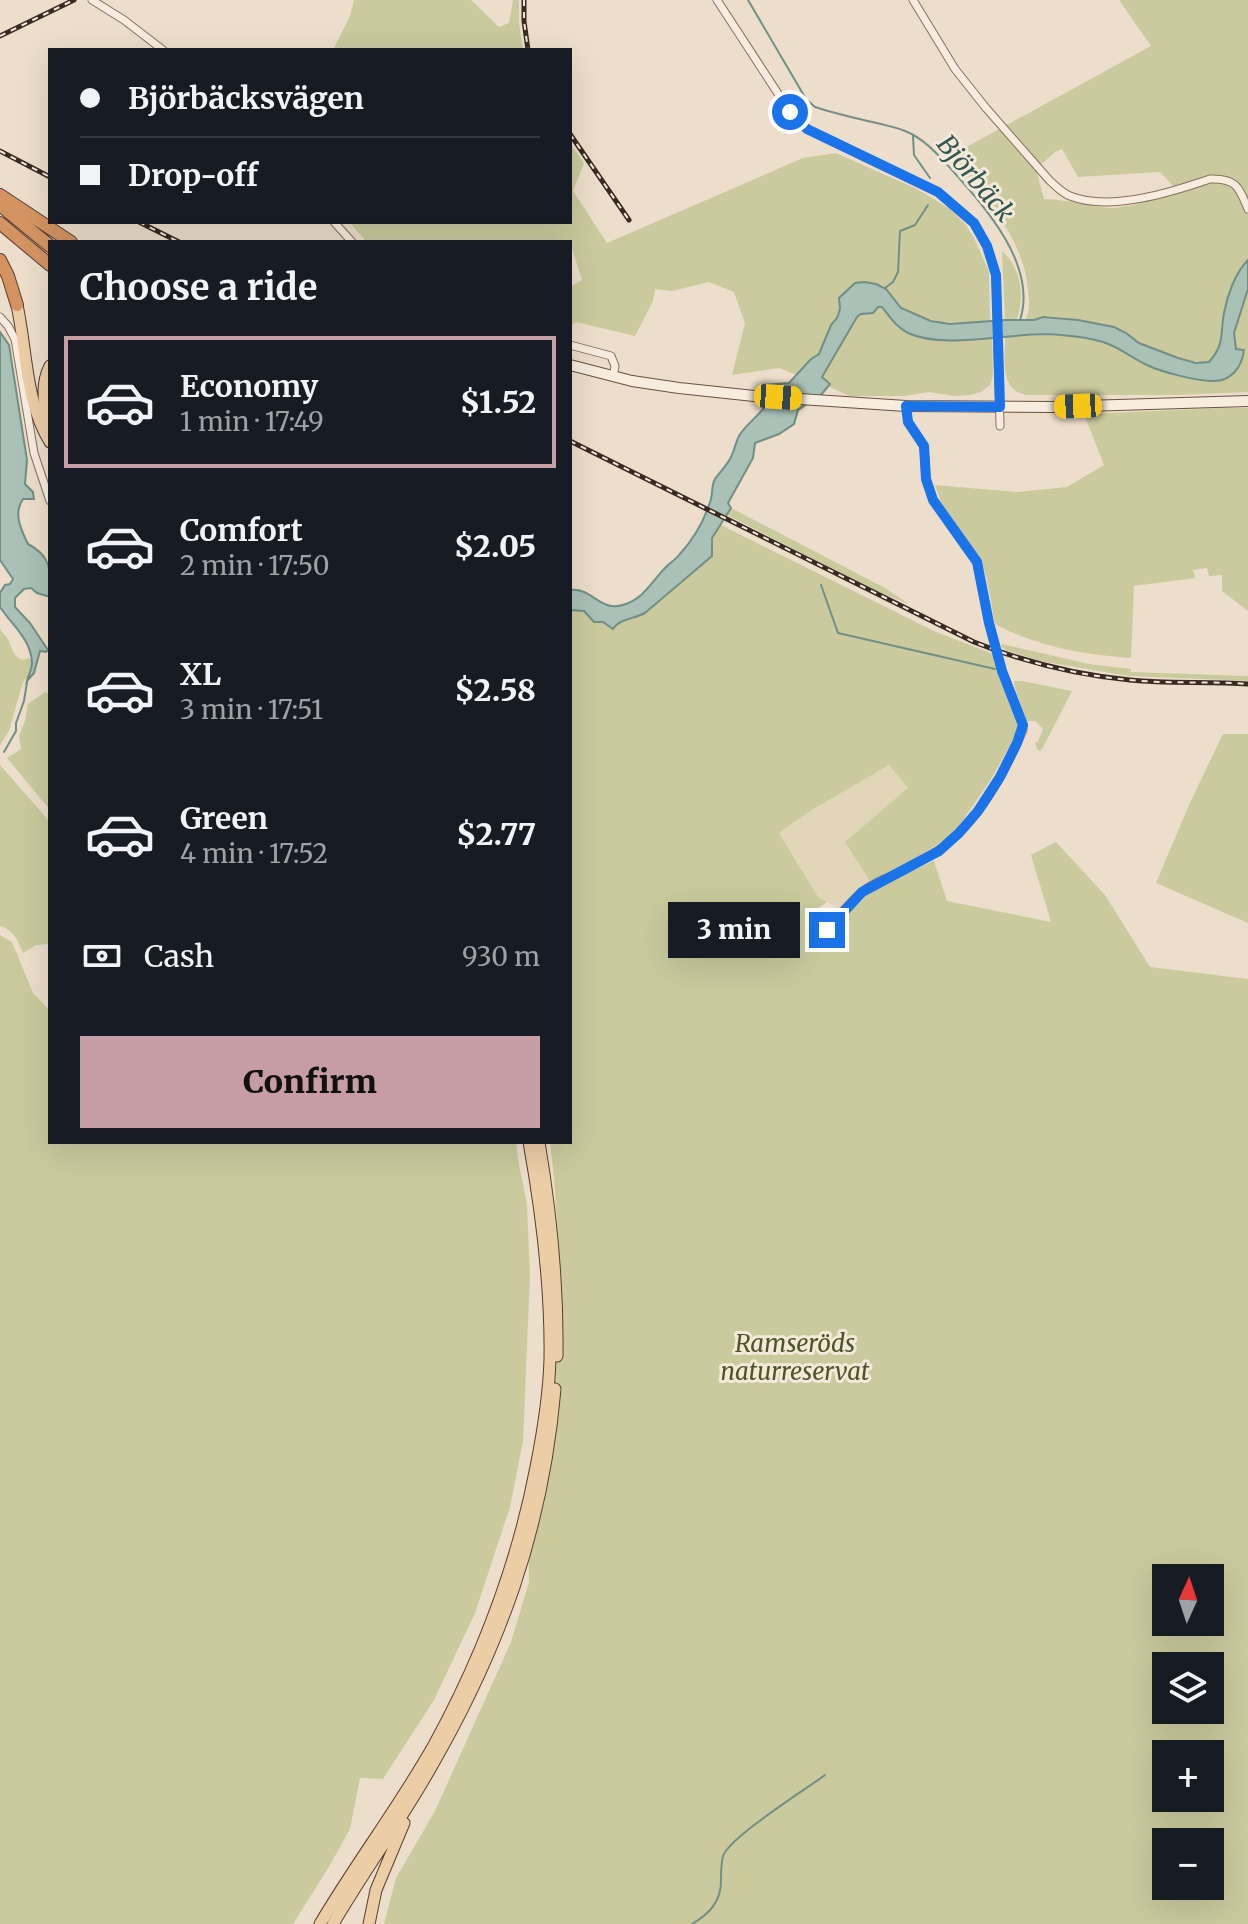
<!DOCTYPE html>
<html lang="en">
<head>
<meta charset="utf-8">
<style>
  body { margin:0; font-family:Merriweather,serif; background:#20242c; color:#f1f3f6; height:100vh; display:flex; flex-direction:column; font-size:30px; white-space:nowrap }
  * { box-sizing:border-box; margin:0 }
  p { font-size:26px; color:#9ea1a6 }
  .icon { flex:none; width:44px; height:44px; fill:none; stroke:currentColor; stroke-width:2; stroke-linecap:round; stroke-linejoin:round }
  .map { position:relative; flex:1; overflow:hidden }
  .sheet { position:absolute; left:48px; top:240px; width:524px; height:904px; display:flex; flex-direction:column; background:#171b24; border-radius:0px; box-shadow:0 8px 32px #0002 }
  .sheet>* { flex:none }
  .top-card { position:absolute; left:48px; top:48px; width:524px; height:176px; border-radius:0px; box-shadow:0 8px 32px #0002; display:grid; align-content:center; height:176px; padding:0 32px; background:#171b24 }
  .needle { width:52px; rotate:3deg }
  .fabs { position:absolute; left:1152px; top:1564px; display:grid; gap:16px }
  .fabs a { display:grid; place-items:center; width:72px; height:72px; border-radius:0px; background:#171b24; box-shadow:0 8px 32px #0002; font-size:40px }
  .end { position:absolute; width:36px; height:36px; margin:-18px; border:10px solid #1a73e8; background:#fff; box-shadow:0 0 0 4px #fff }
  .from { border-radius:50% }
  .bubble { position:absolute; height:56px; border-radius:0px; background:#171b24; box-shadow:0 8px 32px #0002; font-size:26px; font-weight:800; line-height:56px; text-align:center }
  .car { position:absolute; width:24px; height:48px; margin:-24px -12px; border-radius:10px; box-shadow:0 0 6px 2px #0007; background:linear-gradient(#f5c518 24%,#345 0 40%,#f5c518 0 76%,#345 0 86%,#f5c518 0) }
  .top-card b { display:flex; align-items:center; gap:28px; height:76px; font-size:30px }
  .top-card b+b { border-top:2px solid #363941 }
  .top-card i { width:20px; height:20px; background:#f1f3f6 }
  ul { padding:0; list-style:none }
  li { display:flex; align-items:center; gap:24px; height:132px; margin:0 16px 12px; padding:0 16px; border:4px solid transparent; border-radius:0px }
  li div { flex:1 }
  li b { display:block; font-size:30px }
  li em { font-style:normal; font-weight:800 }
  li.current { border-color:#c69da4 }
  li>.icon { width:72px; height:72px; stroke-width:1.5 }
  h2 { padding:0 32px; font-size:36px; line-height:96px }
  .pay { display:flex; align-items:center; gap:20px; height:88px; padding:0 32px; font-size:30px }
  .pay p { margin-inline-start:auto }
  .action { display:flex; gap:16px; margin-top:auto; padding:16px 32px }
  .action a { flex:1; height:92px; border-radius:0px; background:#c69da4; color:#111; font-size:32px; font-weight:800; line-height:92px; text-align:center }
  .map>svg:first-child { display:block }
</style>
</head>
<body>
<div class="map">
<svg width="1248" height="1924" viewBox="0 0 1248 1924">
  <rect width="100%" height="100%" fill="#ecdeca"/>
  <path fill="#e1d6b8" d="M889,765L908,788L846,842L870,881L841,910L818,897L779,833L810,811Z"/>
  <path fill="#caca9e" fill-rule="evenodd" d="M354,0H471L499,27L509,23L513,0H519V23L523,50H333L350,16Z
    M1119,0H1248V260C1235,273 1227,295 1224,313C1220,335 1224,344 1209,362C1188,363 1157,353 1138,342C1131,337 1125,332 1117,328C1102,323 1059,315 1043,317C1036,318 1032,320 1025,320C1031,310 1029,301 1028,290C1024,238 983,193 950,156L1151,46ZM1062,149L1078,177L1160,172L1176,189C1160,198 1126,209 1108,208C1086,206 1066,199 1044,199L1036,169L1055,152Z
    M570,143L584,163L573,191L607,243L803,158L836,153L917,189L950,209L966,225L975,240L989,272L990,321C961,323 943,326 916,314C911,312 903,310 899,306C886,292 885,286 865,282L839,297L840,309L837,318L831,325L819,354L811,359L797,375L779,368L732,375L745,323L734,292L709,282L672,291L655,289L653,301L635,336L576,322L570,326V287L582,280L570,242H367L349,222H570Z
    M1002,251C1021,268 1025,296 1017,319L1005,320Z
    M1248,289V392L1176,395H1028C999,392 1005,359 1005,337C1038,335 1071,333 1103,342C1119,347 1132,358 1147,365C1157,370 1202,381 1213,381C1221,382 1228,377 1235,372L1236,349L1234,333Z
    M878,306L882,307C890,317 898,328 910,333C935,345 966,339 992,338L993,376L990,385L981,392L970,395L954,396L929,392L905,396H849L828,386L829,384L822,378L858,317Z
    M1223,408H1248V611L1222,591V575L1209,576L1207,568L1193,570L1195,578L1134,586L1131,658C1085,655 1037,647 995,624L986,575L979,558L942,506L935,485L1017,492L1067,487L1104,465L1084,414Z
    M731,508L885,588L909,604L876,591L727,515Z
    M721,525L934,631L993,654L1020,722V727L990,781L953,834L903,867L870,881L845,842L908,788L889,765L810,811L779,833L818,897L827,902L806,917L830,942L845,932L848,922L846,914L862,900L866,893L934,861L947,901L1051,922L1031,855L1056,842L1105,895L1150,967L1248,979V1924H384L396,1878L435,1811L511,1642L529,1582L527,1488L558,1339L561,1283L554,1178L550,1142H570V606L606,616L684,579L700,568L712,538ZM1166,1578H1210V1622H1166ZM1166,1666H1210V1710H1166ZM1166,1754H1210V1798H1166ZM1166,1842H1210V1886H1166Z
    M0,629C2,632 5,635 7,638C13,648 11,655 23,660L29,658L32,663L28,676L23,682L9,731L0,745Z
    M1002,644L1089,664L1131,669V672L1248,676V681L1128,676L1040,661L1005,650L1001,646Z
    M1014,681H1022L1072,691L1042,749L1038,751L1035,743L1038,741L1043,729L1035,721H1026L1015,688Z
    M45,692L50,694V810L7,758L21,749L19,736L25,721L28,704Z
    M1223,734H1248V923L1156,883L1189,805Z
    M0,765L50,822V944L36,945L23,953C18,941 14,930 0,926Z
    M0,935L12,942L33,993L50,1011V1142H516L518,1159L527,1205L530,1276L523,1441L510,1507L475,1613L434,1700L383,1779L360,1778L350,1829L330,1865L293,1924H0Z"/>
  <path fill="#aac1b7" stroke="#718f84" stroke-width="2" d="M1248,260V289L1234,333L1236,349L1244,350C1242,367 1231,382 1212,381C1197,381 1161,372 1147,365C1132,358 1119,347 1103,342C1090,338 1074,336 1061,335C1017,330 947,351 908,333C896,327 890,317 882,307H878L873,313L861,314L857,317L822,377L830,384L821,395L798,410L794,424L779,434L755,443L753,458L728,503L731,508L712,538V556L645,613C634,619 619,619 613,629L603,622H594L584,611L570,610V590C593,587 600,614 626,604C645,597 652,581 666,567C670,563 675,560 679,555C692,541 704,521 710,502C713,495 711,486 715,479C720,472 726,466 730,459C734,452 735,444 739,436C746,424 758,417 767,404L759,389L763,385L789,383L811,359L819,354L831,325L837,318L840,309L839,298L855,283L865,282L876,284L886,289L901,308L931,321L950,324L1005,320H1034L1043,317L1078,320L1114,327L1126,333L1139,343L1178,358L1196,363L1209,362C1225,344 1220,335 1224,313C1227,296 1235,273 1248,260Z
    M0,332L9,345L27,460L25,484L33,492L34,499H23C13,513 21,530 28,544C53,557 50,572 50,597L37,593L31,588L24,589L15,598V607L30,623L48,650L46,652L40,651L34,673L27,681C28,676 32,669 32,663C31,639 12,625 0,607V593L5,585L10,584L13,579L0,560Z"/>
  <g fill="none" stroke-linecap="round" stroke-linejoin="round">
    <path stroke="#718f84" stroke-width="2" d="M748,0L806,99L815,107L828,111C846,116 863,120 881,124C889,126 898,128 905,131C925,139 938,155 952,170C985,207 1038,266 1020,320
      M913,136L914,155L930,178
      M885,288L893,282L898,272L900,231L915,225L928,205
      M821,585L838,633L995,669
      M4,752L16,731V723L24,701L27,682
      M692,1924C709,1914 721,1902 721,1881C721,1873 721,1863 723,1856C731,1836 805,1790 825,1775"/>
    <defs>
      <path id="street" d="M92,0L124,20L163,50
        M717,0L790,112L807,129L938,192L974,223L987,246L996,275L1000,426
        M913,0L955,69L986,108L1050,181C1056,186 1062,193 1070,196C1110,212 1172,192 1210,179C1237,178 1239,188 1248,209
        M334,222L352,242
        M0,317L8,326L15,339L34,453L50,501
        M570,345L611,356L615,366L613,377
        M827,930C839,916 851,900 866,889C874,883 884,879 894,875C908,868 924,860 937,851C978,824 1004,774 1023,730V725L1002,671L989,623L977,562L933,500L926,479L924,446L908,422L906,406"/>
      <path id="secondary" d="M570,365L632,381L679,388L754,396L906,406L1052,407L1248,401"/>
      <path id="primary" d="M17,305C27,351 25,401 50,442
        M50,366C41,384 43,403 50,421
        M539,1142C551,1213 558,1284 557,1356
        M320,1924C356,1863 399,1807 434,1745C482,1657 517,1566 536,1467C543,1432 549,1395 550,1359C551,1286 542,1214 529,1142
        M333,1924C364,1871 400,1822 430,1769C500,1648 543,1529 555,1389
        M369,1924L376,1890L404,1823"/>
      <path id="highway" d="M0,195L71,242
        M0,205L50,246
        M0,223L50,265
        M0,260L8,276L17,305"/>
    </defs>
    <use href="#street" stroke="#87705f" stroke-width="9"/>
    <use href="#secondary" stroke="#695142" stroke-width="12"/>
    <use href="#primary" stroke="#563f33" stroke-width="13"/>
    <use href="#highway" stroke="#563f33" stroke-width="14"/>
    <use href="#street" stroke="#f7ecdd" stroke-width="7"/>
    <use href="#secondary" stroke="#f7ecdd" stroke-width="10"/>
    <use href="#primary" stroke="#ebcda6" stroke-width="11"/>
    <use href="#highway" stroke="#d49462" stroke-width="12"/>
    <defs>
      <path id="rail" d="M524,0V21L528,50
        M0,36L74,0
        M570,134L629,220
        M0,151L50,177
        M139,222L179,242
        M570,441L974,642C1024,662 1076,675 1130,680C1169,684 1209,681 1248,684"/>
    </defs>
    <use href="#rail" stroke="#392a22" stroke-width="5"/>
    <use href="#rail" stroke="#f4e9d9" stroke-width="2" stroke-dasharray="6" stroke-linecap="butt"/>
  </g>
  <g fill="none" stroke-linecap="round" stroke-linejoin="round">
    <path stroke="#1a73e8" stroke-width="10" d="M790,112L807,129L938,192L974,223L987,246L996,275L1000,407L906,406L908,422L924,446L926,479L933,500L977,562L989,623L1002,671L1023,725L1017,743L1000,777L978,811L959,833L939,851L862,892L827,930"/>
  </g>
  <g text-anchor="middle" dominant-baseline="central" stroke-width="6" stroke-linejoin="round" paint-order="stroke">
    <g font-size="24" font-style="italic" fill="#4e542a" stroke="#f4e9d9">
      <text x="795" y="1343">Ramseröds<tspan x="795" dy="28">naturreservat</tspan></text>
    </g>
    <g font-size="26" font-style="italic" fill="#325851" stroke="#f4e9d9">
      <text transform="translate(976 178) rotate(50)">Björbäck</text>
    </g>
  </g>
</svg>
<div class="fabs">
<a><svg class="needle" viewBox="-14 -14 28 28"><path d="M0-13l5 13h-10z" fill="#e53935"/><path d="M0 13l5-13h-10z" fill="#9ea1a6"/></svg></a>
<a><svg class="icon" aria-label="layers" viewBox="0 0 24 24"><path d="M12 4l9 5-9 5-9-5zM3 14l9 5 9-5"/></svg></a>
<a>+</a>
<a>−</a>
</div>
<i class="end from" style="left:790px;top:112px"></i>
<i class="end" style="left:827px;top:930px"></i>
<div class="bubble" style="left:668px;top:902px;width:132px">3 min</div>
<i class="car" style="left:778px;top:397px;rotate:94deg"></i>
<i class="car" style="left:1078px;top:406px;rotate:268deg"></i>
<div class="top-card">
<b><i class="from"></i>Björbäcksvägen</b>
<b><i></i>Drop-off</b>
</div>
<section class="sheet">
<h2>Choose a ride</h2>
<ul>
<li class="current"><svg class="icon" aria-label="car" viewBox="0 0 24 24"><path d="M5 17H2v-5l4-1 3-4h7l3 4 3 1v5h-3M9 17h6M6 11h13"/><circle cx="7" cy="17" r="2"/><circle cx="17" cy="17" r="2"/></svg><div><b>Economy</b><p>1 min · 17:49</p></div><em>$1.52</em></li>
<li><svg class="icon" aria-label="car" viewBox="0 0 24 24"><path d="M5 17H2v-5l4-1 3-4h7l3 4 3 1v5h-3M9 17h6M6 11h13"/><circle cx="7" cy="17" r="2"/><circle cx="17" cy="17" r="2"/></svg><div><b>Comfort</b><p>2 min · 17:50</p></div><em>$2.05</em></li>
<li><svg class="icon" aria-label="car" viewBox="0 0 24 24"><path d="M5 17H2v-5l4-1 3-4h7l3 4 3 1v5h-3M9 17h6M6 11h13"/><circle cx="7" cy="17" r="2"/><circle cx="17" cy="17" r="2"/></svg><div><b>XL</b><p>3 min · 17:51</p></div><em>$2.58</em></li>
<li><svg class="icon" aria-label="car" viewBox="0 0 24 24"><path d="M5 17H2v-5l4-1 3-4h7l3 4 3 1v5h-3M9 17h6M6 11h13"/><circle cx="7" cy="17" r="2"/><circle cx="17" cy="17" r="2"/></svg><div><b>Green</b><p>4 min · 17:52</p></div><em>$2.77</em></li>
</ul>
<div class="pay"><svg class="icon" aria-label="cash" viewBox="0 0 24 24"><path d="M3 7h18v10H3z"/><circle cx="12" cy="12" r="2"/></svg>Cash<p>930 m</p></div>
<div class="action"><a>Confirm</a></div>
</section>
</div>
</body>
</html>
